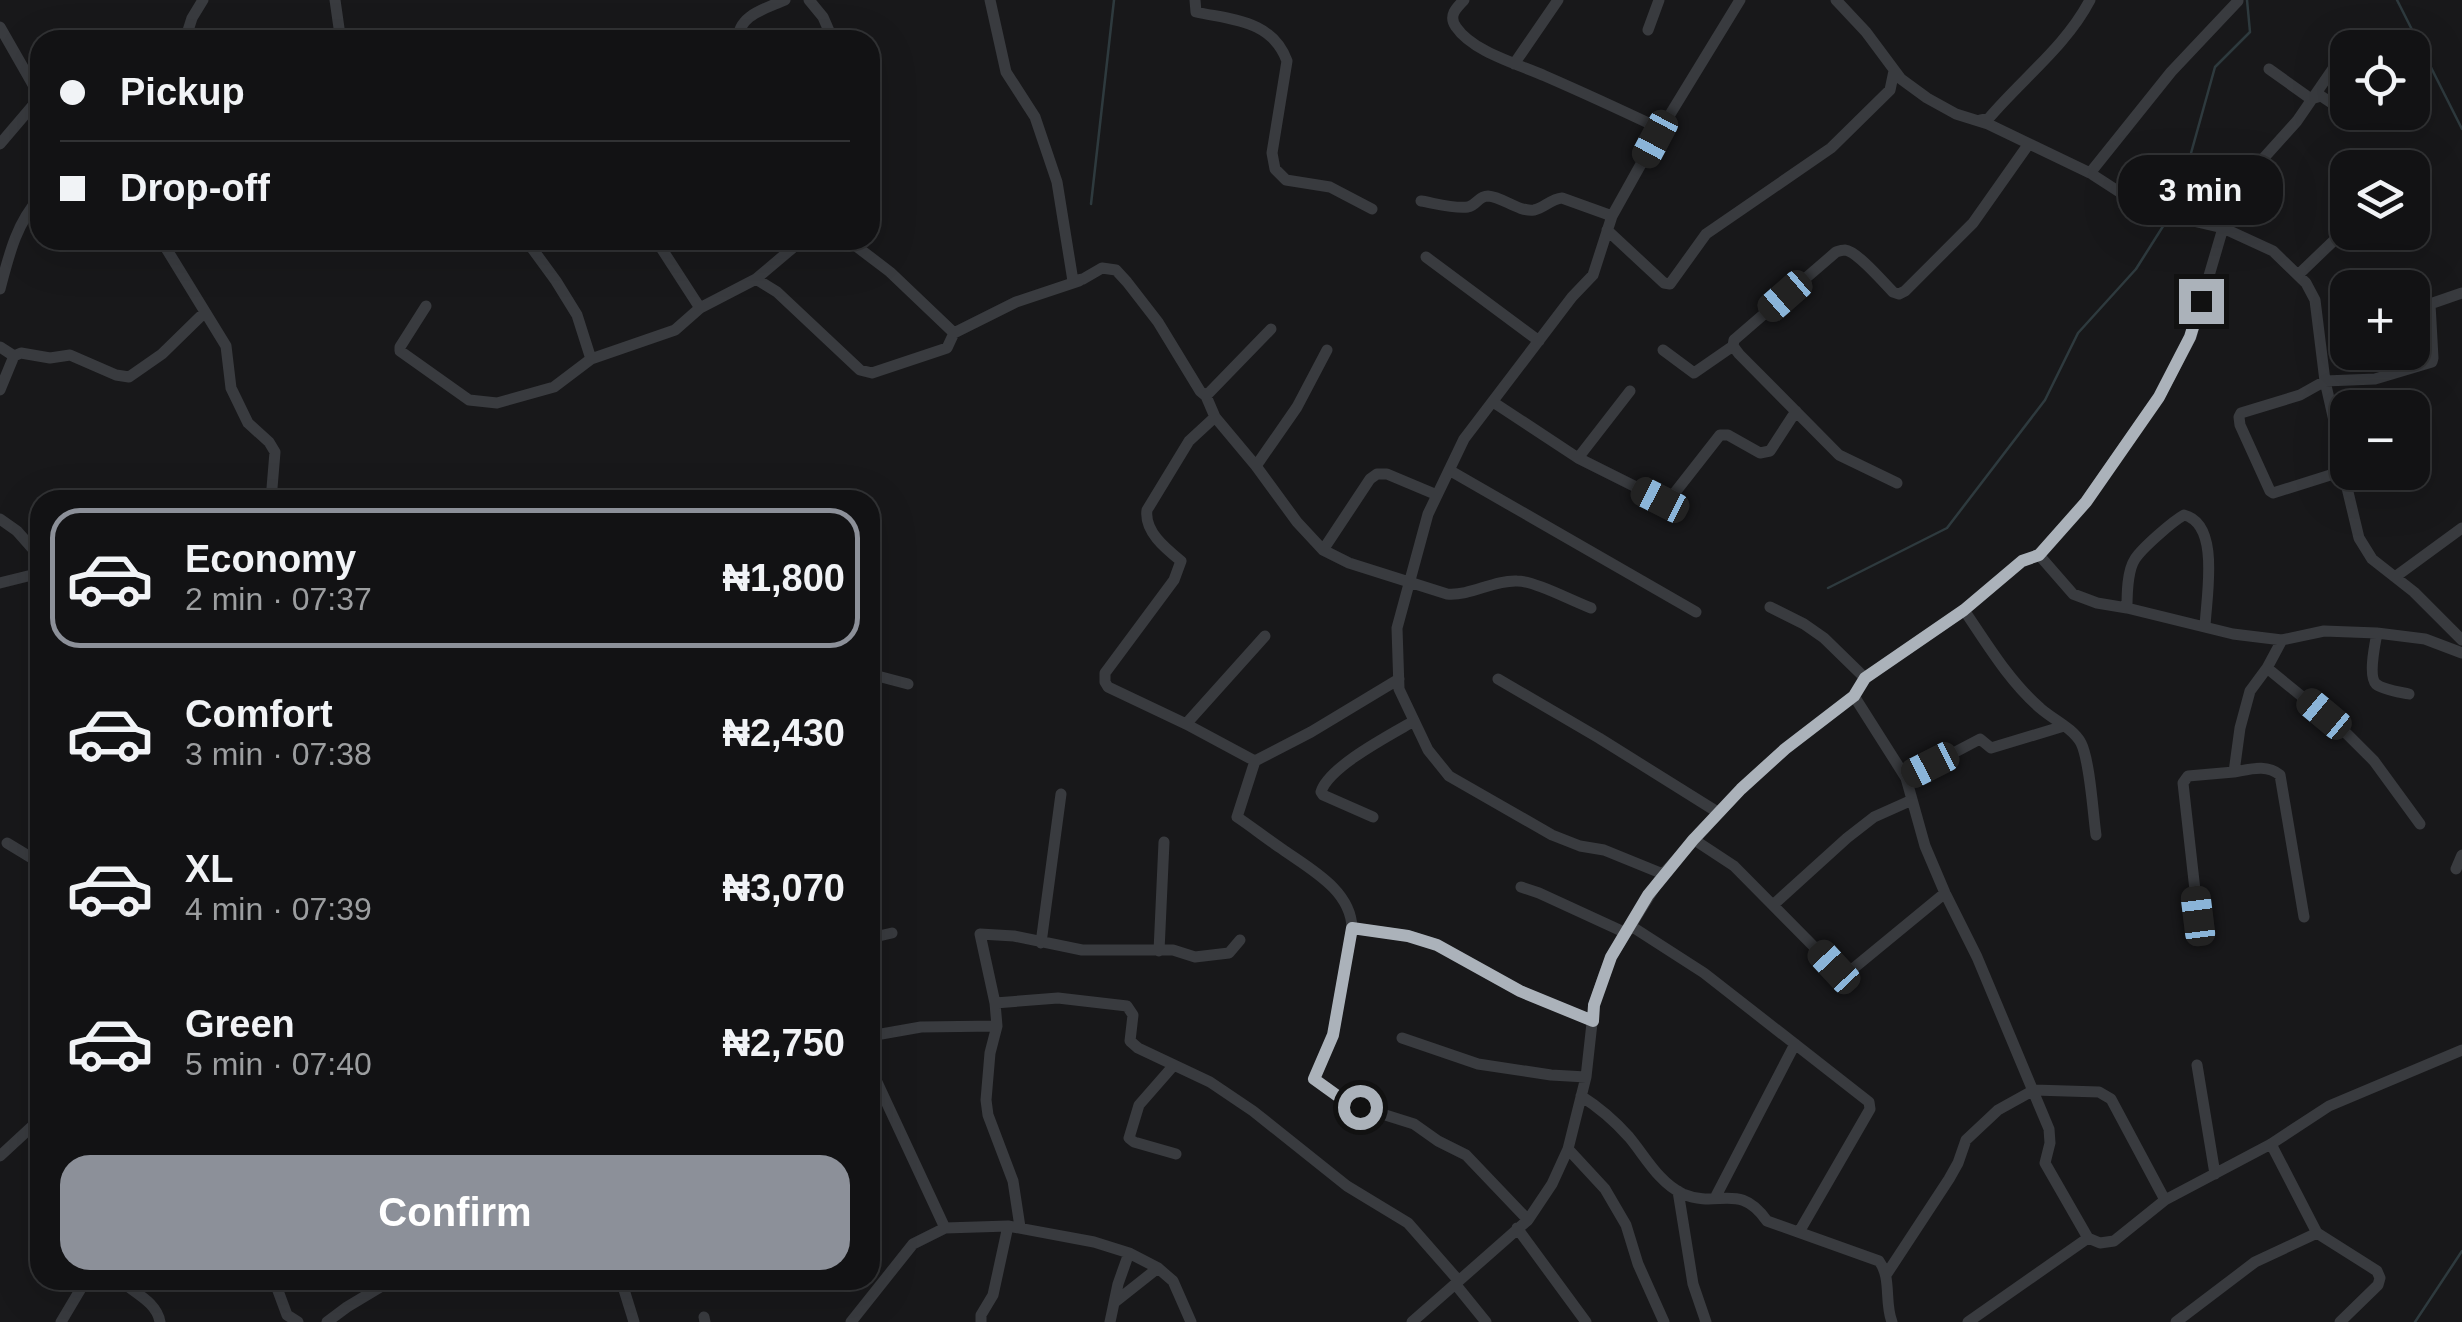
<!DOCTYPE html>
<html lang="en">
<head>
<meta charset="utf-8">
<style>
  body { margin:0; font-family:Helvetica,sans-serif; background:#1f2022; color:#f1f3f6; height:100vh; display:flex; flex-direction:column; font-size:38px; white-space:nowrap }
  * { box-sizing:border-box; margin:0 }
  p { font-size:32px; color:#9c9ea0 }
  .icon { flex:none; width:55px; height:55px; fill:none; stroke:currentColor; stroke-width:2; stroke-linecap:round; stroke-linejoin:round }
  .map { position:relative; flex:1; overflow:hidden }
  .details { position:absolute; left:30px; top:490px; width:850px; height:800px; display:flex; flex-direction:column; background:#121214; border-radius:30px; box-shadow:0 10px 40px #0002,0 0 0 2px #313234 }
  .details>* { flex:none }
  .guide { position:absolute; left:30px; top:30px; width:850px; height:220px; border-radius:30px; box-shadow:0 10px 40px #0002,0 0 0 2px #313234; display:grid; align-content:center; height:220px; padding:0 30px; background:#121214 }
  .buttons { position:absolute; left:2330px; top:30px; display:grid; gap:20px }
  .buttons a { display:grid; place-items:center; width:100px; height:100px; border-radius:20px; background:#121214; box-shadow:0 10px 40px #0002,0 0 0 2px #313234; font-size:50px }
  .end { position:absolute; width:45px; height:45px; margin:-22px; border:12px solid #abb2ba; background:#111; box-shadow:0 0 0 5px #111 }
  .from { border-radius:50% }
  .bubble { position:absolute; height:70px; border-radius:30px; background:#121214; box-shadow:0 10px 40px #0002,0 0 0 2px #313234; font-size:32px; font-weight:700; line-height:70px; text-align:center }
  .car { position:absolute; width:30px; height:60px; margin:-30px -15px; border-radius:12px; box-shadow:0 0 8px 2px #0007; background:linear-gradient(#222 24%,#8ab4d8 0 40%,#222 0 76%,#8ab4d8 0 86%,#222 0) }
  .guide b { display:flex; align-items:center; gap:35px; height:95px; font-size:38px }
  .guide b+b { border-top:2px solid #313234 }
  .guide i { width:25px; height:25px; background:#f1f3f6 }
  ul { padding:18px 0 0; list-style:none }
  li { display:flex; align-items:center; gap:30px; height:140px; margin:0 20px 15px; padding:0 10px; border:5px solid transparent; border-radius:30px }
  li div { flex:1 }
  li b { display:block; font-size:38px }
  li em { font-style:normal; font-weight:700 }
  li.on { border-color:#8c9099 }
  li>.icon { width:90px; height:90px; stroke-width:1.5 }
  .cta { display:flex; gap:20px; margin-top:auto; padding:20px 30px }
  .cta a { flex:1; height:115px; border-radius:30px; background:#8c9099; color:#fff; font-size:40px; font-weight:700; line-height:115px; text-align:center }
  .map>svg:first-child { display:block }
</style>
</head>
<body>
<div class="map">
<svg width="2462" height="1322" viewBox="0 0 2462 1322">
  <rect width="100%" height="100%" fill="#18181a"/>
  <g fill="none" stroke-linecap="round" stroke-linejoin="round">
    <path stroke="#2e3a3e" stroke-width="2.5" d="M2397,0L2462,129
      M1091,204L1114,0
      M2172,214L2176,207L2215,67L2250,32L2247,0
      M1828,588L1947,528L2045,400L2078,333L2136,269L2167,220
      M2415,1322L2462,1251"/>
    <path stroke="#393b3f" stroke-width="11" d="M335,0L340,35
      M809,0L823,17L833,40
      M990,0L1006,72L1035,117L1057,182L1073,281L1083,279L1102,268L1116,270L1127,282L1158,322L1200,391L1206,396L1215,417L1256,466L1297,522L1323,550L1349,563L1447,594C1471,596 1493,580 1517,581C1535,581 1572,601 1591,608
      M1195,0L1196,12C1232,20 1272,20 1287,61L1272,153L1275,169L1286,180L1330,187L1372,209
      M1464,0C1456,8 1448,16 1456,27C1473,52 1518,64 1545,76C1584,93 1623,111 1661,129
      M1836,0L1866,32L1901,79L1927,98L1956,114L1988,124L2090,173L2141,206L2163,214L2223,228L2273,251L2306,283L2315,300L2325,381L2337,434L2343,471L2359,538L2372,559L2414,592L2462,640
      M0,27L40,97L0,144
      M1648,30L1659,0
      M185,40L192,18L203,0
      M738,40C738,15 765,9 785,0
      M1514,64L1558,0
      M2269,69L2311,99L2321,96L2342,110
      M870,110L871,112
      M1980,120L1989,118C2022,79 2066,46 2090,0
      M2090,173L2171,72L2238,1
      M1421,201C1434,203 1454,209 1468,207C1477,205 1478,196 1488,196C1503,197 1518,212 1534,210C1544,208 1551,199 1562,198L1612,216
      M1607,230L1664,283L1670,284L1706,234L1831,148L1890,90L1894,71
      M161,240L226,346L231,388L248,423L269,442L275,452L271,500
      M526,240L556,281L577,315L591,359
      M656,240L700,308
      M848,240L890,272L954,333L1016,302L1079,281
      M1426,257L1539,341
      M2298,275L2348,227
      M756,279L802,240
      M0,289C9,255 16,224 40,197
      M426,306L400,347V351L469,400L497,403L554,387L591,359L675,330L700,308L756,279L777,292L860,370L872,373L947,348L954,333
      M0,347L14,356L0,390
      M1663,350L1694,373L1733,346
      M14,356L21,353L50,358L70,355L116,375L129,377L162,354L205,312
      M1206,396L1271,329
      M1493,402L1578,458L1660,499H1668L1673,495L1720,435H1728L1760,453L1770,451L1796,411
      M1578,458L1630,391
      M1256,466L1297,407L1327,350
      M1449,470L1696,612
      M2343,471L2273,493L2270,491L2240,425L2239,417L2241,413L2300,395L2325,381L2375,379L2432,362L2433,358L2430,304L2462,293
      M1897,483L1839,455L1739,354L1733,346L1734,340L1836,252C1839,251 1842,250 1845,250C1857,251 1884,283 1893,292L1899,294L1905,291L1973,223L2028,145
      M0,519L17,531L40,557
      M1323,550L1370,479L1377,474H1387L1437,495
      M2039,555L2086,501L2159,397L2191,337L2223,228L2244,197L2261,161L2297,121L2341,57L2348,52
      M2395,577L2462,528
      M0,583L40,573
      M1770,607L1804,624L1824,638L1865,678
      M2127,608C2127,594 2127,571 2135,559C2142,548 2173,521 2184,515C2221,524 2206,598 2205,627
      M1964,610C1987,644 2009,681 2040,708C2052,719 2073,728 2081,743C2090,761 2093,814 2096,835
      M2377,633C2375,644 2368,676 2376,684C2383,690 2400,692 2409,694
      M2267,668L2343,730L2374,761L2420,824
      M870,674L908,684
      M1399,679L1311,732L1255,761L1237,817C1252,827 1267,839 1282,849C1310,869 1351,890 1352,928L1409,936L1437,945L1520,991L1593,1021
      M1498,679L1599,738L1719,813
      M1854,696L1906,778L1925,846L1945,893L1977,957L2049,1129L2050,1143L2045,1163L2088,1238L2100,1243L2114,1241L2165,1200L2271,1144L2329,1106L2462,1050
      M1186,724L1108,687L1105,682V673L1174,580L1181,561C1165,548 1144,531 1147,510L1189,441L1215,417
      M1255,761L1186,724L1265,636
      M2234,772C2251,769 2267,764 2280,775L2304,917
      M1906,778L1980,739L1991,748L2064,726
      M1373,817L1323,795L1321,792C1328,767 1390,735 1414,721
      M1693,839L1734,866L1834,967L1849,972L1945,893
      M7,843L40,863
      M2456,869L2462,855
      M1663,874L1604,850L1580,846L1552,835L1449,776L1428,750L1399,689L1397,628L1428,514L1464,439L1572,297L1593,275L1612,216L1655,139L1740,0
      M1521,887L1539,893L1626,933
      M1773,905L1847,838L1874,817L1912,800
      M2198,917L2183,783L2188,776L2234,772L2240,728L2250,691L2267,668L2282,640
      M1631,926L1704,973L1869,1102L1870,1109L1799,1232
      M1352,928L1333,1035L1314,1079L1339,1097L1360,1107L1414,1124L1438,1141L1466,1155L1528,1220
      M870,938L892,933
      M1041,943L1061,794
      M1159,951L1164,842
      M995,1003L1058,998L1127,1006L1133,1015L1130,1041L1138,1048L1210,1082L1253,1111L1347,1186L1408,1223L1458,1280
      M870,1036L921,1027L997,1026
      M1402,1038L1478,1064L1551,1075L1586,1077
      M1174,1065L1139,1105L1129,1138L1134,1142L1176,1154
      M2197,1065L2215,1174
      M870,1067L945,1228
      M1581,1096C1600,1108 1614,1120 1629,1137C1645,1156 1659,1183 1683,1194C1719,1209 1739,1181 1767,1221L1879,1261C1892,1278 1884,1302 1892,1322
      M2271,1144L2317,1233L2377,1271L2380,1278L2378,1285L2340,1322
      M1568,1149L1605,1189L1626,1225L1638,1264L1664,1322
      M0,1156L40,1119
      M1678,1191L1693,1284L1706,1322
      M1715,1198L1795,1044
      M1020,1227L1013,1181L988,1115L986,1100L990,1053L997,1026L995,1003L980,934L1014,936L1082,950H1173L1195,957L1229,953L1240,940
      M1517,1228L1586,1322
      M1886,1275L1949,1179L1958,1163L1966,1140L1998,1110L2034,1090L2099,1092L2111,1099L2165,1200
      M120,1280C134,1293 157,1302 160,1322
      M274,1280L287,1315L298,1322
      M621,1280L634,1322
      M1456,1285L1486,1322
      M1115,1302L1158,1268
      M704,1317L705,1322
      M61,1322L86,1280
      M327,1322L347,1307L392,1280
      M851,1322L913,1244L945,1228L1008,1226L1094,1242L1129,1253L1158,1268L1173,1281L1191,1322
      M981,1322V1315L993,1295L1008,1226
      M1110,1322L1118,1284L1129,1253
      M1412,1322L1528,1220L1552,1184L1568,1149L1586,1077L1594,1005L1604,975L1611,957L1663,874L1741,789L1785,749L1854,696L1865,678L1964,610L2022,561L2039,555L2073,594L2097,603L2127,608L2233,634L2282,640L2324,631L2377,633L2425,639L2462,653
      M1968,1322L2088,1238
      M2176,1322L2255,1262L2317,1233"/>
  </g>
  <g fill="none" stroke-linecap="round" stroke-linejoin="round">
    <path stroke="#abb2ba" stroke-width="12" d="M1360,1107L1339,1097L1314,1079L1333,1035L1352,928L1408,936L1437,945L1520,991L1593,1021L1594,1005L1611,957L1648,895L1693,840L1741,789L1785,749L1854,696L1865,678L1964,610L2022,561L2039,555L2086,502L2159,397L2190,337L2201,301"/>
  </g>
</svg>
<div class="buttons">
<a><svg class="icon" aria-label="locate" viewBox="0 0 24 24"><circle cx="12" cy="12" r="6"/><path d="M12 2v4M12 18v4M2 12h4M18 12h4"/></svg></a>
<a><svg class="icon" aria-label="layers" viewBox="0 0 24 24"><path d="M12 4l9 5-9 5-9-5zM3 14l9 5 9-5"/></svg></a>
<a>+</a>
<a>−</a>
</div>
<i class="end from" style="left:1360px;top:1107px"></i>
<i class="end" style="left:2201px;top:301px"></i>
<div class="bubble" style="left:2118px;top:155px;width:165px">3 min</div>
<i class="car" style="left:1655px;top:139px;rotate:208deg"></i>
<i class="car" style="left:1785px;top:296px;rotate:229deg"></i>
<i class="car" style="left:1660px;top:500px;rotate:297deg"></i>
<i class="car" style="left:2324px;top:714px;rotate:310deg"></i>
<i class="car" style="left:1930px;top:765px;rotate:243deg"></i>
<i class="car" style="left:2198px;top:916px;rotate:353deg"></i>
<i class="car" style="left:1834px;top:967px;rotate:317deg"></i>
<div class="guide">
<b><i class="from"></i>Pickup</b>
<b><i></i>Drop-off</b>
</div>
<section class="details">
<ul>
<li class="on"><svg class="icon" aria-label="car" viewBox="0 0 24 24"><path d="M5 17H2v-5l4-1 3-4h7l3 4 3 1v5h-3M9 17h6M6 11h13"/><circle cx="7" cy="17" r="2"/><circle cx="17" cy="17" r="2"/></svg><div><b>Economy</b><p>2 min · 07:37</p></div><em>₦1,800</em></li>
<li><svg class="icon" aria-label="car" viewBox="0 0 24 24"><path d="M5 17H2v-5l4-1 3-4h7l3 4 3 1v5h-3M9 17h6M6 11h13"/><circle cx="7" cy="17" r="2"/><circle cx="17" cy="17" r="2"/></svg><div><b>Comfort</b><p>3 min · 07:38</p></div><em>₦2,430</em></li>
<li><svg class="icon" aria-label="car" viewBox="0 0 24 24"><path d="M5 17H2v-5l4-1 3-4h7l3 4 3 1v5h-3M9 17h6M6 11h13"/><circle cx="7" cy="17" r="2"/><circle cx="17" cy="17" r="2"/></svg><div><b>XL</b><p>4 min · 07:39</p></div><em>₦3,070</em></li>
<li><svg class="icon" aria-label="car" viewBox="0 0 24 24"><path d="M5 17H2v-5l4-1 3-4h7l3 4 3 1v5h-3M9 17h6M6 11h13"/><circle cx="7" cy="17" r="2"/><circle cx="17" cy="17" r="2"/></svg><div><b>Green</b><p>5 min · 07:40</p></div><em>₦2,750</em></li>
</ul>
<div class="cta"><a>Confirm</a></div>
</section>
</div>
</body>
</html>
